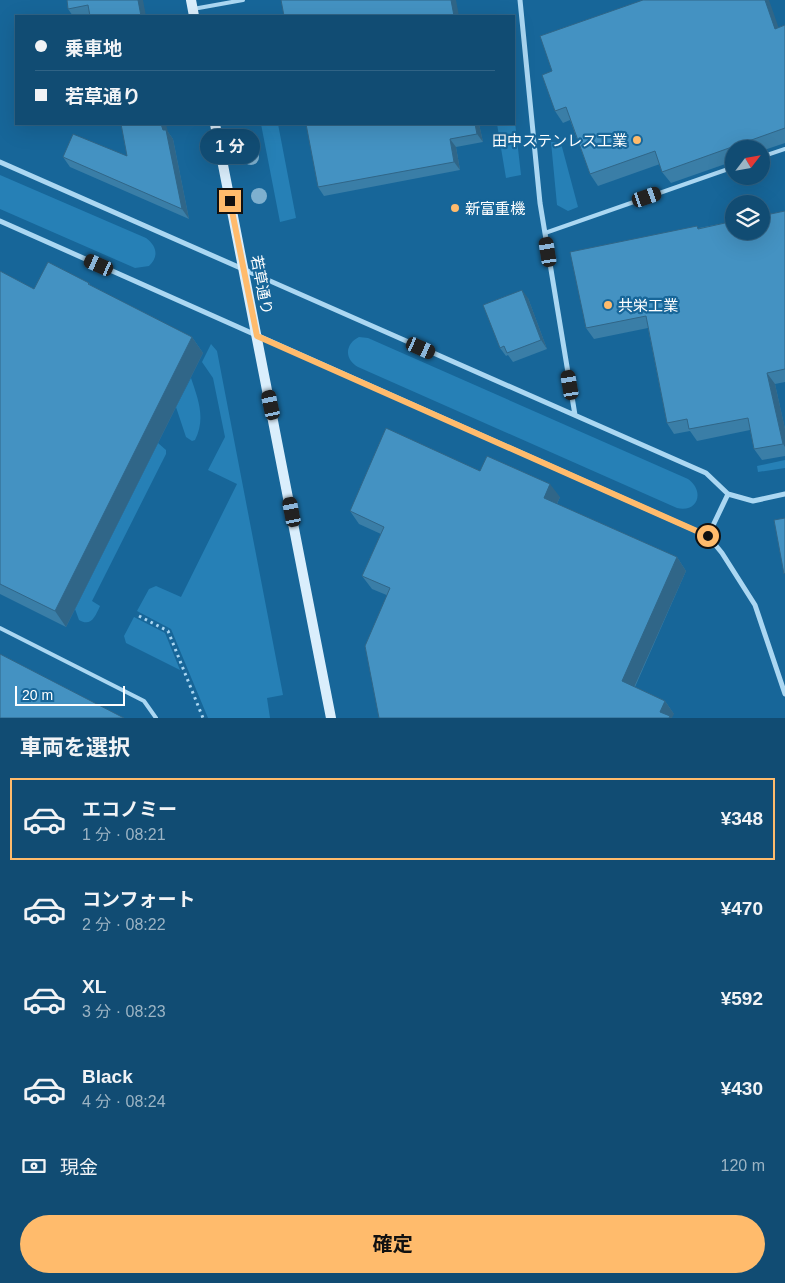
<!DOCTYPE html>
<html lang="ja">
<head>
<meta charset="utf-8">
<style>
  body { margin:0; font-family:Helvetica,"Noto Sans JP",sans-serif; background:#1e567b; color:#f1f3f6; height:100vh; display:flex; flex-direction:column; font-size:19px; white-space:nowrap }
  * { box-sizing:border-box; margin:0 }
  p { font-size:16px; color:#9cb4c4 }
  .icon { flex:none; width:28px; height:28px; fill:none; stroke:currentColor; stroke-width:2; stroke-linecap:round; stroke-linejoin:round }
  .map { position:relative; height:718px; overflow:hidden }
  .drawer { display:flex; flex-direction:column; background:#114c73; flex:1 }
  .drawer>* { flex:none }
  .guide { position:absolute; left:15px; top:15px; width:500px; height:110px; border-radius:0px; box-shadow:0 5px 20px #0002,0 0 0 1px #306385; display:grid; align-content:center; height:110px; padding:0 20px; background:#114c73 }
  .needle { width:32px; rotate:59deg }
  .tools { position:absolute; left:725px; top:140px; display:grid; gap:10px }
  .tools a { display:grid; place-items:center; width:45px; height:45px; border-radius:50%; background:#114c73; box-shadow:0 5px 20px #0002,0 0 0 1px #306385; font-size:25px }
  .scale { position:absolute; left:15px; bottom:12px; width:110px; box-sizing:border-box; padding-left:5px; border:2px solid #fff; border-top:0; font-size:14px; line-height:18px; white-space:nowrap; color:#fff; -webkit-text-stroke:4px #176699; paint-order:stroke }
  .end { position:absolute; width:22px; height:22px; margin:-11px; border:6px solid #ffbb6c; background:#111; box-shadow:0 0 0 2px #111 }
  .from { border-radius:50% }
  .bubble { position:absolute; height:35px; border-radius:18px; background:#114c73; box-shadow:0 5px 20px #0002,0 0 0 1px #306385; font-size:16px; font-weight:700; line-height:35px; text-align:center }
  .car { position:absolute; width:15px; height:30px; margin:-15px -8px; border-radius:6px; box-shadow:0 0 4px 1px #0007; background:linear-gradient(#222 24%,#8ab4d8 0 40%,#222 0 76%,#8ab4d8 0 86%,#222 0) }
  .guide b { display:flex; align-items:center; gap:18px; height:48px; font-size:19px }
  .guide b+b { border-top:1px solid #306385 }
  .guide i { width:12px; height:12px; background:#f1f3f6 }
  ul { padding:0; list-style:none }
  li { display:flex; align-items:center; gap:15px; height:82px; margin:0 10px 8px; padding:0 10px; border:2px solid transparent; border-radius:0px }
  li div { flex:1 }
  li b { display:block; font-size:19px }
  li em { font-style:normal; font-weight:700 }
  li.current { border-color:#ffbb6c }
  li>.icon { width:45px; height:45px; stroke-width:1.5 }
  h2 { padding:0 20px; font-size:22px; line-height:60px }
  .pay { display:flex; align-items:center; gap:12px; height:55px; padding:0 20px; font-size:19px }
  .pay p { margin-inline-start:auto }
  .cta { display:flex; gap:10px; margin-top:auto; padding:10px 20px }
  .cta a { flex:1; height:58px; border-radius:30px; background:#ffbb6c; color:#111; font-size:20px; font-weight:700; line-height:58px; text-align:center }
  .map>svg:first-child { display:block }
</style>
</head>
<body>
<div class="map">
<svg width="785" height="718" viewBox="0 0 785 718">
  <rect width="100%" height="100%" fill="#176699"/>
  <path fill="#2680b6" d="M514,113L521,175L506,178L497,124H514Z
    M261,124H278L296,218L280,222Z
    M551,142H558L562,147L578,207L568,211L557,205Z
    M0,175L146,238C157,246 159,257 149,266L135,268L0,209Z
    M359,337L368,338L688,479C705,491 698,513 677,508L358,367C344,359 345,344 359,337Z
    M211,344L217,351L283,695L267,698L270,718H208L171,629L137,611L149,589L156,586L181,597L237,484L208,470L225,437L213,378L202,362Z
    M191,378C198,399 206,418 195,440L192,441L186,437L176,407Z
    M158,443L166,450V454L92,601L100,606C95,617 91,627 79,620L75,609Z
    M785,460V468L758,472L757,466Z
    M134,617L165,633L180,670L126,643L124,636Z"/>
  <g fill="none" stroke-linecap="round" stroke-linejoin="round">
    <path stroke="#abd7f2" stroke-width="3" stroke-dasharray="2.5 4" stroke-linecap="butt" d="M139,616L168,631L203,718"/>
    <path stroke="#abd7f2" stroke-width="4" d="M193,9L243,0
      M761,157L785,149
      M545,233L734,167
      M0,628L144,701L156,718"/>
    <path stroke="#abd7f2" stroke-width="5" d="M520,0L540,203L575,415
      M0,162L706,473L728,494L753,501L785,494
      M0,221L708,536L722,553L755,605L785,694
      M708,536L728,494"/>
    <path stroke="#daeefc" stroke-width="10" d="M191,0L194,16
      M215,124L331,718"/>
  </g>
  <g fill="#7eb0cf">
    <circle cx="251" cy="157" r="8"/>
    <circle cx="259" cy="196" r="8"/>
  </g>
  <path fill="#3a7ea7" d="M67,0L146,16H73L68,9Z
    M785,25V143L761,151V149H734V161L671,183L662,172L660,164L598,186L590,174L570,120L563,123L555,111Z
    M479,124L483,142L456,147L460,170L324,196L318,187Z
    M168,132L173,139L189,219L70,167L63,157L127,156Z
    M785,211V382L775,384L785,429V456L762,460L754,449L750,430L697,441L690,431L674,434L667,423L648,328L594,339L586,328L699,228Z
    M0,271L34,289L89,283L91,286L192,337L203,353L66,627L0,594Z
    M528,298L547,349L513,362L508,355L506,356L500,348Z
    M560,497L557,504L677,557L686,571L635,687L665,701L674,714L372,589L362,576L381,534L359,524L350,511Z"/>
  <path fill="#306688" d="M138,0H143L146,16H141Z
    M451,0H456L459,16H454Z
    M765,0H769L783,40L775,29Z
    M161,124H166L168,132L173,139L189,219L182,209Z
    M475,124H479L483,142L477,134Z
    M450,139L456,147L460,170L454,162Z
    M522,290L528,298L547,349L541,340Z
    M192,337L203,353L66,627L55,611Z
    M767,373L775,384L785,429V447L783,444Z
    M550,484L560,497L553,512L544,498Z
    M677,557L686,571L631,694L622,681Z
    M665,701L674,714L672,718H664L660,712Z"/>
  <path fill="#4492c2" stroke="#306688" d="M67,0H138L141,16H90L88,5L68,9Z
    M281,0H451L454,16H284Z
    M643,0H765L775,29L785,25V128L662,172L655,151L590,174L566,107L555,111L542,75L552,71L540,36Z
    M121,124H161L163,130H166L182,209L63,157L73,134L127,156Z
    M306,124H475L477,134L450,139L454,162L318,187Z
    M785,211V369L767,373L783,444L754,449L748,418L689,429L687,419L667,423L646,316L586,328L570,252L697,226L698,229L734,221V231H761V216Z
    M48,262L89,283L88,284L192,337L55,611L0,584V271L34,289Z
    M522,290L541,340L507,353L504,346L500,348L483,305Z
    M386,428L480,471L487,456L550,484L544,498L677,557L622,681L665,701L660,712L670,716L669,718H379L365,646L390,588L362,576L384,527L350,511Z
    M785,518V573L784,574L774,520Z
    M0,654L124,718H0Z"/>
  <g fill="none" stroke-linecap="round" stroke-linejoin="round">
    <path stroke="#ffbb6c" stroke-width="6" d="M230,201L257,336L708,536"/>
  </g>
  <g fill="#ffbb6c" stroke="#176699" stroke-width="2">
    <circle cx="637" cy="140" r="5"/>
    <circle cx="455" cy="208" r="5"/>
    <circle cx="608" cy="305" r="5"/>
  </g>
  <g text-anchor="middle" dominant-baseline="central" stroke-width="4.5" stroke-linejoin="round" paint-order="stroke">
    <g font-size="15" fill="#fff" stroke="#176699" text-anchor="start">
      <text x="627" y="140" text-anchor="end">田中ステンレス工業</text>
      <text x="465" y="208">新富重機</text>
      <text x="618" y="305">共栄工業</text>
    </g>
    <g font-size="15" fill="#fff" stroke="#176699">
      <text transform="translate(262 285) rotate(79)">若草通り</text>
    </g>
  </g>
</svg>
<div class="tools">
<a><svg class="needle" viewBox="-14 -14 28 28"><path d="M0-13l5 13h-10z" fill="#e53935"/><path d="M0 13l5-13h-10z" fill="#9cb4c4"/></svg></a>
<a><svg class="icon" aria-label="layers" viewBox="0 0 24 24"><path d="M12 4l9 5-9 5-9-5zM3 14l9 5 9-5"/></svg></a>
</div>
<div class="scale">20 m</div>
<i class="end from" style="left:708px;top:536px"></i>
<i class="end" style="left:230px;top:201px"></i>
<div class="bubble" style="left:200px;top:129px;width:60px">1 分</div>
<i class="car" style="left:647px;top:197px;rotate:71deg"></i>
<i class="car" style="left:548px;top:252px;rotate:351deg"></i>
<i class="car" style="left:99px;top:265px;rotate:294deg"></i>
<i class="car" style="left:421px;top:348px;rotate:114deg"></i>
<i class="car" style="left:570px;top:385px;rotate:350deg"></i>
<i class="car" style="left:271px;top:405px;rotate:348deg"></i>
<i class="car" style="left:292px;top:512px;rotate:349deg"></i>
<div class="guide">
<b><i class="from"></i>乗車地</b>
<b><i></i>若草通り</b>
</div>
</div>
<section class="drawer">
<h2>車両を選択</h2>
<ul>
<li class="current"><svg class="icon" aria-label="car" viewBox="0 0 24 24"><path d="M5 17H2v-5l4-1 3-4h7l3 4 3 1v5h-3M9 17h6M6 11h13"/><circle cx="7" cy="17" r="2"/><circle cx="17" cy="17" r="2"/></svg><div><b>エコノミー</b><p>1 分 · 08:21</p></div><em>¥348</em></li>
<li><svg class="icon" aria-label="car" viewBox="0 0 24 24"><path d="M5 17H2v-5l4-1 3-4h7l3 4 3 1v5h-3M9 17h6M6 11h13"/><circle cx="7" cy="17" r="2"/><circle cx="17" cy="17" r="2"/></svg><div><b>コンフォート</b><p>2 分 · 08:22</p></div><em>¥470</em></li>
<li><svg class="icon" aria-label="car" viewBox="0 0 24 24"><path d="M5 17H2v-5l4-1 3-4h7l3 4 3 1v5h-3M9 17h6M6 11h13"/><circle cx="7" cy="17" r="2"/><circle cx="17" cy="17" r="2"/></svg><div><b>XL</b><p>3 分 · 08:23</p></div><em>¥592</em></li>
<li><svg class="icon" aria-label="car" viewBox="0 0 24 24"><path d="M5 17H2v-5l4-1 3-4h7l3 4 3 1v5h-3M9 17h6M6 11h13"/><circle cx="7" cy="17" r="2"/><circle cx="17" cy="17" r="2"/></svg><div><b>Black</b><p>4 分 · 08:24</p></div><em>¥430</em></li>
</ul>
<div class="pay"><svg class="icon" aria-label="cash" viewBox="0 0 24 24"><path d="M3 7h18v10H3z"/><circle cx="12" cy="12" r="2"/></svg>現金<p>120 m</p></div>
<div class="cta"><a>確定</a></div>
</section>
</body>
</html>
